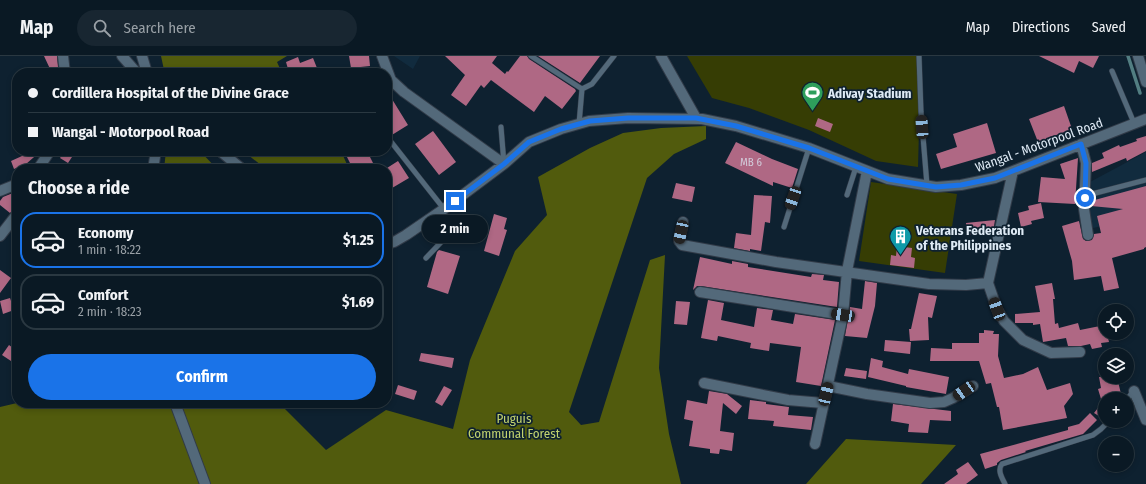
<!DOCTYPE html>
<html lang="en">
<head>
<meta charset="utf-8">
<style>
  body { margin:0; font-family:"Fira Sans Condensed",sans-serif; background:#182631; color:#f1f3f6; height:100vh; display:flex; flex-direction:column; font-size:15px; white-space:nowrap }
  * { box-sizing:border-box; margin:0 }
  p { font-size:13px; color:#99a0a6 }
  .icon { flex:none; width:22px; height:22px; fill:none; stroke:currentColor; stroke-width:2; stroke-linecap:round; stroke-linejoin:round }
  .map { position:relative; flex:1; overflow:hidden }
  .panel { position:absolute; left:12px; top:108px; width:380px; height:244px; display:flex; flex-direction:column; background:#0a1924; border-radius:16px; box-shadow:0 2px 6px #0003,0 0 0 1px #2a3841 }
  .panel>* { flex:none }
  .guide { position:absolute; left:12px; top:12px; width:380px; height:88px; border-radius:16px; box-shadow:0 2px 6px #0003,0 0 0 1px #2a3841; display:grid; align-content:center; height:88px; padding:0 16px; background:#0a1924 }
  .tools { position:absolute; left:1098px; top:248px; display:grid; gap:8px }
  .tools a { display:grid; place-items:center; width:36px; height:36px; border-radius:50%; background:#0a1924; box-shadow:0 2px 6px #0003,0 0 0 1px #2a3841; font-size:20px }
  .end { position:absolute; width:18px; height:18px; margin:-9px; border:5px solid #1a73e8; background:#fff; box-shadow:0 0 0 2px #fff }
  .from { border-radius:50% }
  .bubble { position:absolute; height:28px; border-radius:14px; background:#0a1924; box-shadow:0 2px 6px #0003,0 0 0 1px #2a3841; font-size:13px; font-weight:700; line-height:28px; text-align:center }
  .car { position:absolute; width:12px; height:24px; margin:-12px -6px; border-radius:5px; box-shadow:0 0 3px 1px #0007; background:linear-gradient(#222 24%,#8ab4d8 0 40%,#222 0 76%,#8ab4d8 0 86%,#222 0) }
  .guide b { display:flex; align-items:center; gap:14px; height:38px; font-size:15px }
  .guide b+b { border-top:1px solid #2a3841 }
  .guide i { width:10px; height:10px; background:#f1f3f6 }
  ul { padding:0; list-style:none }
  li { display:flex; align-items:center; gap:12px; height:56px; margin:0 8px 6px; padding:0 8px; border:2px solid #2a3841; border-radius:16px }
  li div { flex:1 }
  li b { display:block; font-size:15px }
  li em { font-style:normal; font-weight:700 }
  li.on { border-color:#1a73e8 }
  li>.icon { width:36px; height:36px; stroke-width:1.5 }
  h2 { padding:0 16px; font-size:18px; line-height:48px }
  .button { display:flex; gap:8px; margin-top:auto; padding:8px 16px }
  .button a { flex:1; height:46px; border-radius:24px; background:#1a73e8; color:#fff; font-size:16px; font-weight:700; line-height:46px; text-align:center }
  header { display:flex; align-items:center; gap:24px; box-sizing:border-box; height:56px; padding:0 20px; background:#0a1924; border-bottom:1px solid #2a3841 }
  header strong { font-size:19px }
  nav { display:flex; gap:22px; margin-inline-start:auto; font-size:14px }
  .search { width:280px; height:36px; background:#182631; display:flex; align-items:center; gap:10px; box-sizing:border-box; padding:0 14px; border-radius:22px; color:#99a0a6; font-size:15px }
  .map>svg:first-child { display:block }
</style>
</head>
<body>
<header>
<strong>Map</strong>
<div class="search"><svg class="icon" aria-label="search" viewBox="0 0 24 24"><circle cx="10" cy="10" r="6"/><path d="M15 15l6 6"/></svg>Search here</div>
<nav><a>Map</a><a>Directions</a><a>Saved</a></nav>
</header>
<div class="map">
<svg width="1146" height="428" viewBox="0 0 1146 428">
  <rect width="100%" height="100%" fill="#0e2130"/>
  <path fill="#112b3e" d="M394,0H420L413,13Z
    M1146,96V158L1090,173L1085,155L1090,126Z"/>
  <path fill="#363d04" d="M687,0H921L918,111L876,105L809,74L749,52L712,42Z
    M871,126L957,138L945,217L859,205Z"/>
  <path fill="#515b0d" d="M161,0H287L277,6L282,17H166L164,14Z
    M706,70V83L674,98L647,122L569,356L581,369L599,366L650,204L665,199L659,312L669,378L681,428H0V351L17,347H282V350L326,394L386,354L453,373L470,304L515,195L547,159L538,121L590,92L623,77L661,72Z
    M166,95H200L217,113H164Z
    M243,95H341L349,113H266Z
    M846,383L956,389L921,428H806Z"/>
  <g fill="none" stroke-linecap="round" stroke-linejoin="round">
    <path stroke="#527e82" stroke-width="3.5" d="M1128,0L1140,37"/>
  </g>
  <path fill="#af6884" d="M44,0H57L58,11L51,15Z
    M349,0H369L370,10L351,12Z
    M445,0H497L492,7L505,18L507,15L508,16L520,0H527L529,3L575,33L576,35L562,53L545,40L534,56L491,24L484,32L481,29L466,50L451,39L465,19Z
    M538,0H600L580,27Z
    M1039,0H1099L1093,12L1079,5L1074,17Z
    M298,1L300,7L313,2L319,17H278L288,13L286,6Z
    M387,35L408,69L387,82Z
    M1064,50L1072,73L1038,86L1029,63Z
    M818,62L833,68L830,76L815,70Z
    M987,67L996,97L941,113L936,98L957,91L953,78Z
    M433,75L456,106L439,119L415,88Z
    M1146,80V95L1127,105L1126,102L1092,116V107L1104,102L1102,97L1119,89L1120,91L1137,85L1136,83Z
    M736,86L772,103L798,113L792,132L773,126V130L725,107Z
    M33,95H41L26,108L14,113L11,105Z
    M65,95H76L68,107L60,102Z
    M344,95H367L376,113H353Z
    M1078,102L1075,148L1038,146L1041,121L1065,123L1060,108Z
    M398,105L409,122L387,135V112Z
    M676,127L695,131L692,146L672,142Z
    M1146,130V191L1144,192V193L1112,202L1119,232L1104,235L1101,220L1074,224L1072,205L1062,170L1079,165L1083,183L1086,185L1092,184L1094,178L1101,177L1097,160L1123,153L1091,150V145Z
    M13,137L17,141V150L10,157L0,149V145L3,141Z
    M754,139L772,140L770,167L765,166L761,195L750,193V195L734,192L736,177L751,179Z
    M1041,147L1044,162L1031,165L1032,168L1021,171L1018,157L1029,154L1028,150Z
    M494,158L507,162L504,173L507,174L499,200L484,195Z
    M995,164L993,176L967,179L966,167Z
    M897,190L912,192L911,201L915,202L914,212L890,209L891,199L896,200Z
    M439,194L460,200L448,238L427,231L437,196Z
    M700,201L732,208V205L748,208V211L811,221L812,218L824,219L823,224L839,226L837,251L701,230H697L693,234Z
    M0,214L11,222L0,237Z
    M865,225L877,227L875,250L867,282L845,280L850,251L862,253Z
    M1052,227L1055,243H1053L1055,268L1058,267L1059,272L1078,267L1080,274L1105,269V277H1107L1109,286L1101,287L1102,291L1092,293L1090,288L1081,290H1068L1066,282L1043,286L1040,268L1033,269V267H1015V258L1040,256L1035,230Z
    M919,237L937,240L932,262L928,261L929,284L910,285L909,273H911Z
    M10,242L14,254L3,258L0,245Z
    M708,244L724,247L721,264L754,271L757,252L773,254L771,264L793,268L795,258L835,264L821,330L796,326L801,291L770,287L769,295L750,292L751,287L718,280L717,285L701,282Z
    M676,245L690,246L687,269L674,268Z
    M984,274L994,275L993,278H999L998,300L1004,322L1023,318L1038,311L1047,334L1070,327L1073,338L1064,350L1067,362L1003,374L999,351H997L991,327L986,328L979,305H930L931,292L952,293V287H979V277H984Z
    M885,284L911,286L910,298L884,295Z
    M9,289L17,295V309L2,299Z
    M421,297L454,302L452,312L419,305Z
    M871,302L883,305L882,311L908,318L909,313L949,321L946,338L906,331V330L868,321Z
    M846,312L867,315L866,323L844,320Z
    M1099,321H1117L1121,338L1101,343L1098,333L1101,332Z
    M398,329L417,335L414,344L395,338Z
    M444,330L452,334L442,350L435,346Z
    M709,335L727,338L742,350L736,358L723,347L720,375L734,377L732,395L720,393L719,398L710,397V393L689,390L693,365L684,363L687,344L707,348Z
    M1105,343V358L1102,362L1094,357Z
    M750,344L766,346V348L789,351L788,359L813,361L811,374L773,370L774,365L748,363Z
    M893,348L951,355V365L930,364L928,377L908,376L909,368L891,365Z
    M1090,357L1097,364L1083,378L1025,395L1026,396L1001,404L997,407V409L985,413L980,398L1068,374V371L1079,368Z
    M968,406L978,419L966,428H944L958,418L956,414Z"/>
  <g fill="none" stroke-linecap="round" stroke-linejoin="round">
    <defs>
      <path id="service" d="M531,0L582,33L592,28L614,0
        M919,0L921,56L927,129
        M1112,15L1134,67
        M579,68L582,33
        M501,71L504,108
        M392,87L444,153
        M1092,138L1146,124
        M847,139L856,111
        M784,171L809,92
        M426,202L446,181L433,161
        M1127,343L1134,335
        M1005,428C1002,422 997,414 1002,408L1093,379L1101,373L1109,365"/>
      <path id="minor" d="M63,0L65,17
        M122,0L137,17
        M142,0L147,17
        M382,0L391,24L404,36L504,108
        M661,0L696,62
        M1138,0L1146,26
        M1081,88L1086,107L1084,153L1088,179
        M220,95L242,113
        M38,113L50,95
        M153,113L156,95
        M0,135L17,128
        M683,166L679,185L682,189L776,206L929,228L966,229L988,227L997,253L1004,265L1023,284L1051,297L1080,296
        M0,180L17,158
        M387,188L394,186L406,179L444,153L504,108L529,86L561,73L589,65L628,62L702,63L736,70L809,92L888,123L936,131L961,129L995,122L1146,63
        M988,227L1013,115
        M700,236L843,259
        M704,327L788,344L823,347
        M828,330L867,338L930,347L944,346L953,342L973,330
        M1134,335L1146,364
        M175,347L205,428
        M815,388L843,259L847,215L867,115"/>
    </defs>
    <use href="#service" stroke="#313b48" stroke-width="6"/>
    <use href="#minor" stroke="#313b48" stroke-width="12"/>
    <use href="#service" stroke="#53697a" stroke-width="5"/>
    <use href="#minor" stroke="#53697a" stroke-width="10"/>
  </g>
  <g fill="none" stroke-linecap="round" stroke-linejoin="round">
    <path stroke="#1a73e8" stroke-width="5" d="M455,145L504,108L529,86L561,73L590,65L628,62H696L736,70L809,92L888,123L936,131L961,129L995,122L1081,88L1086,107L1085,142"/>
  </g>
  <defs>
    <symbol id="stadium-pin" viewBox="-11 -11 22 30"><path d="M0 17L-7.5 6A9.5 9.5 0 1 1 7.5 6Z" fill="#2e9e5b" stroke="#0e2130"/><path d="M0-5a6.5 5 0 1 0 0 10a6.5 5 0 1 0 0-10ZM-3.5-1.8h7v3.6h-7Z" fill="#fff"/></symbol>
    <symbol id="building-pin" viewBox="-11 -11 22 30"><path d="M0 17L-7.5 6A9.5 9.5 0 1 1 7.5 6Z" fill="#0f9aa8" stroke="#0e2130"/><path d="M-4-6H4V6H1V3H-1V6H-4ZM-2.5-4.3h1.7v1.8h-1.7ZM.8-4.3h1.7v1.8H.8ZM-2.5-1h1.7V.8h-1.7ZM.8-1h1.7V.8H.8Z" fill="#fff"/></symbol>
  </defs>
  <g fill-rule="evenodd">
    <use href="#stadium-pin" x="800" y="24" width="25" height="34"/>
    <use href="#building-pin" x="888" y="168" width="25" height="34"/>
  </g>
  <g text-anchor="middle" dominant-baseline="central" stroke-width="3.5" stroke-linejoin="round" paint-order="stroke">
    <g font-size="11" fill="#d2cad9">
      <text x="751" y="106">MB 6</text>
    </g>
    <g font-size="13" font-weight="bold" fill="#deeaf5" stroke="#0e2130" text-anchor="start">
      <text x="828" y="37">Adivay Stadium</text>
      <text x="916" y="174">Veterans Federation<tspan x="916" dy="15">of the Philippines</tspan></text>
    </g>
    <g font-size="13" fill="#deeaf5" stroke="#0e2130">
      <text transform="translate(1039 89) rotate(-20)">Wangal - Motorpool Road</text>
    </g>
    <g font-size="13" fill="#c2d36e" stroke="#0e2130">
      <text x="514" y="362">Puguis<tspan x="514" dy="15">Communal Forest</tspan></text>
    </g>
  </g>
</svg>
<div class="tools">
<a><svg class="icon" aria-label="locate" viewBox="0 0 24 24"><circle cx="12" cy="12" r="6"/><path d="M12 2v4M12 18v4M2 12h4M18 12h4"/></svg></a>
<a><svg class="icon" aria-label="layers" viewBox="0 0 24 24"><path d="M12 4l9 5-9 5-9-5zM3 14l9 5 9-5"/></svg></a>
<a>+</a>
<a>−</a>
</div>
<i class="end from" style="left:1085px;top:142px"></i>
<i class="end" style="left:455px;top:145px"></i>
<div class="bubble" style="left:422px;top:159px;width:66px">2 min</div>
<i class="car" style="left:922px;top:71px;rotate:356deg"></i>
<i class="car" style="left:793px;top:142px;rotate:199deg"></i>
<i class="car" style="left:681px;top:176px;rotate:192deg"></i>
<i class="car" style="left:997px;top:253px;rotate:340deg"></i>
<i class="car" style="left:843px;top:259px;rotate:279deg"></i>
<i class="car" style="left:964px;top:335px;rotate:236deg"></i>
<i class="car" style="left:826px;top:338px;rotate:13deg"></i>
<div class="guide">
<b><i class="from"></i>Cordillera Hospital of the Divine Grace</b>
<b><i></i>Wangal - Motorpool Road</b>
</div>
<section class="panel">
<h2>Choose a ride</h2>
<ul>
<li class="on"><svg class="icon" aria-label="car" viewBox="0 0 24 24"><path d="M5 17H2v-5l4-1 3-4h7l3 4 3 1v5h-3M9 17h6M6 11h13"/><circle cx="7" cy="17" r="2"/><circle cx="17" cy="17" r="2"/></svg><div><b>Economy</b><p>1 min · 18:22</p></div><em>$1.25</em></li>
<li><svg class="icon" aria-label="car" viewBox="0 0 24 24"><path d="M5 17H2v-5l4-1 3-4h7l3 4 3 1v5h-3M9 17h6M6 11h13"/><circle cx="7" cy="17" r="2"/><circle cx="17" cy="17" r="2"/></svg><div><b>Comfort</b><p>2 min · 18:23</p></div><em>$1.69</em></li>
</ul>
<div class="button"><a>Confirm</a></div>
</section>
</div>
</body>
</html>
